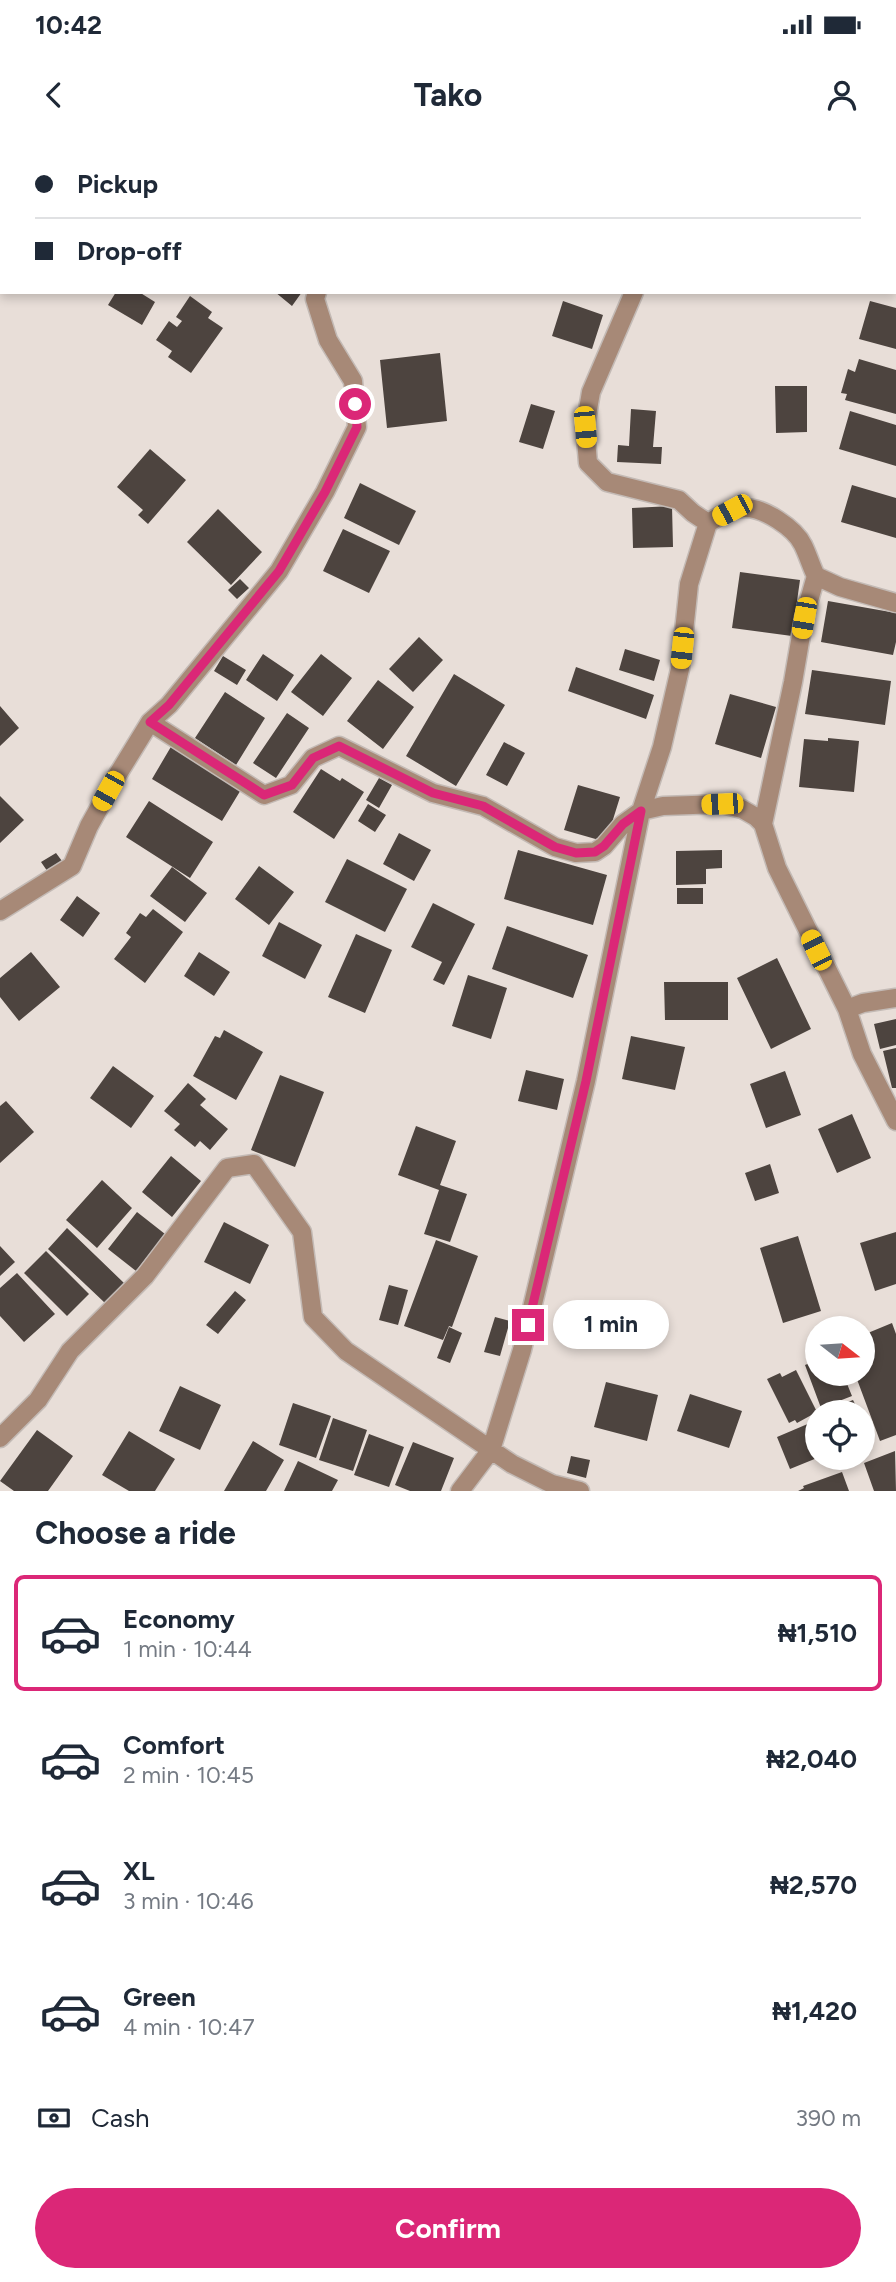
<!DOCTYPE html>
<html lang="en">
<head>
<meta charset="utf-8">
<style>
  body { margin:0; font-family:Figtree,sans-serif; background:#f2f2f3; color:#1f2937; height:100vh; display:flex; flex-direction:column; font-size:26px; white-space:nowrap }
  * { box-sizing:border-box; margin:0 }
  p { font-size:23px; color:#747a83 }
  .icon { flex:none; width:38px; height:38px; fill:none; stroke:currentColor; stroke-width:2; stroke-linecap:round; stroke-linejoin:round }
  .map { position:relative; height:1351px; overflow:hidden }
  .sheet { display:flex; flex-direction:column; background:#fff; flex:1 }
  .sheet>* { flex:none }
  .top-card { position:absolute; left:0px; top:0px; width:896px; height:154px; box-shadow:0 4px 10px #0003; display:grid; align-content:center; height:154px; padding:0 35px; background:#fff }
  .needle { width:46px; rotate:107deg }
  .controls { position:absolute; left:805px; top:1176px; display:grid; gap:14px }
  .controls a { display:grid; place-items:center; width:70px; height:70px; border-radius:50%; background:#fff; box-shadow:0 4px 10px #0003; font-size:35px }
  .end { position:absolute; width:32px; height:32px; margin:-16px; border:9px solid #db2777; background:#fff; box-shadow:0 0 0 4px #fff }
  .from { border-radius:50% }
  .bubble { position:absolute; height:49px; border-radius:24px; background:#fff; box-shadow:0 4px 10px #0003; font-size:23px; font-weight:700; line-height:49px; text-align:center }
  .car { position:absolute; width:21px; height:42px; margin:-21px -10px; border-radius:9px; box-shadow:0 0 5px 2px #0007; background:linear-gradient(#f5c518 24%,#345 0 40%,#f5c518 0 76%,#345 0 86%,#f5c518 0) }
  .top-card b { display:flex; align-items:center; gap:24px; height:66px; font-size:26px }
  .top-card b+b { border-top:2px solid #e0e1e3 }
  .top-card i { width:18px; height:18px; background:#1f2937 }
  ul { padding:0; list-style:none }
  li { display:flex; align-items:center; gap:21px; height:116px; margin:0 14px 10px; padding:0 21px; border:4px solid transparent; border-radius:10px }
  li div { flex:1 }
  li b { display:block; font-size:26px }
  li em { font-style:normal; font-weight:700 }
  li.selected { border-color:#db2777 }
  li>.icon { width:63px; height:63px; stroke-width:1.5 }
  h2 { padding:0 35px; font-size:32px; line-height:84px }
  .pay { display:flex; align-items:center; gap:18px; height:77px; padding:0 35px; font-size:26px }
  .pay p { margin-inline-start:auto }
  .primary-button { display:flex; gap:14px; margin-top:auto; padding:14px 35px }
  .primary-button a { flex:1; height:80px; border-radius:42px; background:#db2777; color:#fff; font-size:28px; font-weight:700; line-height:80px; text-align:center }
  .status { display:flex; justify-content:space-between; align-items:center; height:49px; padding:0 35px; background:#fff; direction:ltr }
  .status svg { height:19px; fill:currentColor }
  header { display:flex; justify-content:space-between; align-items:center; height:91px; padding:0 35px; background:#fff; font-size:32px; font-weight:700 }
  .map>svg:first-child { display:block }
</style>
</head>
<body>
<div class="status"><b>10:42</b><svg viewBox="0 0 49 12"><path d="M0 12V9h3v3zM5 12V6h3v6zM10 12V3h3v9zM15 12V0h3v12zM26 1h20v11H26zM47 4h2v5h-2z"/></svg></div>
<header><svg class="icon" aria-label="back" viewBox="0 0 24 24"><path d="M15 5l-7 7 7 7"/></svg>Tako<svg class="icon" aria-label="person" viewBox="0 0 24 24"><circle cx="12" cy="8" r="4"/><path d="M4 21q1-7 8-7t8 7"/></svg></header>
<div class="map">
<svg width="896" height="1351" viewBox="0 0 896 1351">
  <rect width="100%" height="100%" fill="#e8ded8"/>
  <path fill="#4d443f" d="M116,152H139L155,162L142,185L108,165Z
    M275,152H302L292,166Z
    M190,156L212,172L208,178L223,188L191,233L168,217L172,211L156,200L169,181L177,187L182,181L176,177Z
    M563,161L603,175L592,209L552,196Z
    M870,161L896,168V209L859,199Z
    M440,213L447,281L387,288L380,220Z
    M859,219L896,230V274L845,260L847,254L841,253L848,229L855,232Z
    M775,246H807V292L776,293Z
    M531,264L555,271L543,309L519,302Z
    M631,269L656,271L653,307H662L661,324L617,322L618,305L629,306Z
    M850,271L896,285V326L839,309Z
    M150,309L186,340L148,384L138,375L143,370L117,347Z
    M360,343L416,371L399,405L344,378Z
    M852,345L896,358V398L841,382Z
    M672,366L673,407L633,408L632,368Z
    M218,369L262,412L231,445L187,402Z
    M343,389L390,411L369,453L323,431Z
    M740,432L800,440L792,496L732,488Z
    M240,439L249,448L237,459L228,450Z
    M828,461L896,473V502L893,515L821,502Z
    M419,497L443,520L413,552L389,529Z
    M625,509L660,520L654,541L619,530Z
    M263,514L294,535L277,561L246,540Z
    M321,514L352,538L323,576L291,552Z
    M223,516L246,530L237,545L214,531Z
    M576,527L654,555L646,579L568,551Z
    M812,530L891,541L885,585L805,574Z
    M454,534L505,565L456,646L406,616Z
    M378,540L414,567L383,609L347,581Z
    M225,552L265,578L236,625L195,598Z
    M730,554L776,567L761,618L715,604Z
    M0,566L19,588L0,606Z
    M287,573L309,588L276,638L253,623Z
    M828,598L859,601L854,652L799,647L804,599L828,601Z
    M504,602L525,613L507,646L486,635Z
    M172,605L242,648L222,681L152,639Z
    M321,629L340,641L342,638L364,652L334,699L293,672Z
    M379,638L392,645L379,668L366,660Z
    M578,645L620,657L606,702L564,690Z
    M0,656L24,680L0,703Z
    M149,661L213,702L190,738L126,697Z
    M368,664L386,675L375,692L358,681Z
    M399,693L431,710L414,741L383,724Z
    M518,710L607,735L593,785L504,759Z
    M722,710V728L706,729V744L676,745V711Z
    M56,713L65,725L50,735L41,722Z
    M347,719L407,749L385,792L325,762Z
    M259,726L294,752L269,785L235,759Z
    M172,727L207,753L185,782L150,756Z
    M677,748H703V764H677Z
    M77,756L100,773L83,797L60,780Z
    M433,763L475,784L444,845L433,840L442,822L411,807Z
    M153,769L183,792L145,843L114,819L131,797L126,793L140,773L146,777Z
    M279,782L322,805L305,839L262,816Z
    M507,786L588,815L573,858L492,829Z
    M356,794L392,810L365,873L328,857Z
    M31,812L60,847L19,881L0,857V838Z
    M199,812L230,832L214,856L184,836Z
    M777,818L811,889L771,909L737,838Z
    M468,835L507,848L491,899L452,886Z
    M664,842H728V880H665Z
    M896,879V905L880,909L874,884Z
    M224,890L263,912L236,960L193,936L215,896L220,898Z
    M631,896L685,907L675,950L622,939Z
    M896,908V948H892L883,911Z
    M113,926L154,956L131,988L90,958Z
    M526,930L564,939L557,970L518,961Z
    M785,931L801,975L766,988L750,944Z
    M280,935L324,952L295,1027L251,1010Z
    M188,943L206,959L200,965L228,989L210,1010L200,1001L195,1007L174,990L180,984L164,971Z
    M6,961L34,992L0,1023V966Z
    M852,974L871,1018L837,1033L818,989Z
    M416,986L456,1001L440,1045L467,1054L450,1102L424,1094L439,1050L398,1035Z
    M171,1016L201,1041L172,1077L142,1052Z
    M770,1024L779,1053L755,1061L745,1033Z
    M102,1040L132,1068L97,1108L66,1080Z
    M137,1072L165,1094L136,1131L108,1109Z
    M224,1082L269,1105L250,1144L204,1122Z
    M67,1088L124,1143L105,1163L48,1109Z
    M896,1092V1144L875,1151L860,1103Z
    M798,1096L821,1171L783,1183L760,1108Z
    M436,1100L478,1116L452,1187L449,1186L443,1200L404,1186Z
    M0,1106L15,1122L0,1136Z
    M46,1111L89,1154L67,1176L24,1133Z
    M17,1133L55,1174L24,1202L0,1176V1148Z
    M389,1145L408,1150L398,1185L379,1180Z
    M235,1151L246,1160L218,1194L206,1185Z
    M495,1177L510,1181L500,1216L484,1212Z
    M892,1183L896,1194V1295L880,1301L855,1234H863V1195Z
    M449,1187L462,1193L450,1223L437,1218Z
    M817,1220V1234H843L852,1256L821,1268L805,1225Z
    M796,1230L817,1272L797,1283L795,1280L789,1283L767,1239L780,1233L782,1237Z
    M606,1242L658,1255L647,1301L594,1287Z
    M180,1246L221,1265L200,1310L159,1291Z
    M690,1254L742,1271L729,1308L677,1291Z
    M853,1260L859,1272H823Z
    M293,1263L331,1276L316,1318L279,1305Z
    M333,1278L367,1290L353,1331L319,1320Z
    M817,1280V1318L790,1329L777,1297Z
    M863,1283L870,1300L863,1303Z
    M37,1290L73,1316L48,1351H14L0,1341Z
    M129,1291L175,1319L155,1351H129L102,1335Z
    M369,1294L404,1307L389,1347L354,1335Z
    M253,1301L284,1320L266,1351H224Z
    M413,1302L454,1318L441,1351H410L395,1345Z
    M895,1311L896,1351H874L864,1323Z
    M571,1316L590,1320L586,1338L567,1333Z
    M298,1321L338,1340L332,1351H284Z
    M842,1332L849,1351H798L804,1348L803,1346Z"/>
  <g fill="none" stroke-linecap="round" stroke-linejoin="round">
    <defs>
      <path id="minor" d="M251,2V0
        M683,2L684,0
        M634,152L591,252L585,287L588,323L607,342L679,360L693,373L708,383
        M150,582L264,655L291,645L313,618L339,606L433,653L483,666L555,707L576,713L595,712L604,706L623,684L641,671L663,666L722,664L742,669L756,677L763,684L777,728L847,869L862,914L896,981
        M763,684L793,542L804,478L816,436L840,447L896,463
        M0,771L72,726L89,686L118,634L150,582L169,565L279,431L325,352L357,287L353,241L328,200L315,159L317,152
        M847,869L863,863L896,858
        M0,1298L38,1260L70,1211L145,1136L227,1028L254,1024L302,1092L313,1177L346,1211L512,1324L552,1344L580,1351
        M460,1351L491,1310L522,1210L586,941L641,671L662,607L680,529L689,444L708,383C720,376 731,368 744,368C763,367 795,388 803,405C808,415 811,426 816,436"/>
    </defs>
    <use href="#minor" stroke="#c3bab5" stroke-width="21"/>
    <use href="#minor" stroke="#a78977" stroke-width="18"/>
  </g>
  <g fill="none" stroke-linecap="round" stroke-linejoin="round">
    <path stroke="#db2777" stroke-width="9" d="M355,264L357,287L325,352L279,431L169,565L150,582L264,655L292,645L313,618L339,606L433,653L483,666L555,707L576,713L595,712L604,706L623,684L641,671L586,941L528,1185"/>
  </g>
</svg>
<div class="controls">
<a><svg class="needle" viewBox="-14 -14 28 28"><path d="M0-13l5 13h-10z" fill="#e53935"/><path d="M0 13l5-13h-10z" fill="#747a83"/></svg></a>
<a><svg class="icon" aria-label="locate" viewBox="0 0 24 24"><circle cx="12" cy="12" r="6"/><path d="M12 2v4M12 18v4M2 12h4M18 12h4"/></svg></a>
</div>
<i class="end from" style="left:355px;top:264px"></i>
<i class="end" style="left:528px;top:1185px"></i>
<div class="bubble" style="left:553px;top:1160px;width:116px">1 min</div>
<i class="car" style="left:585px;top:287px;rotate:175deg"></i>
<i class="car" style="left:732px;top:370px;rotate:242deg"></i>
<i class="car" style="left:804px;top:478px;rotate:190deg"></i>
<i class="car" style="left:682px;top:508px;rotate:186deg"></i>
<i class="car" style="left:108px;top:651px;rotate:209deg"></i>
<i class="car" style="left:722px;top:664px;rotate:268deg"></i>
<i class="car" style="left:816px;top:810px;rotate:334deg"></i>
<div class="top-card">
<b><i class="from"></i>Pickup</b>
<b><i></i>Drop-off</b>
</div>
</div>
<section class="sheet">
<h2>Choose a ride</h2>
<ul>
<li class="selected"><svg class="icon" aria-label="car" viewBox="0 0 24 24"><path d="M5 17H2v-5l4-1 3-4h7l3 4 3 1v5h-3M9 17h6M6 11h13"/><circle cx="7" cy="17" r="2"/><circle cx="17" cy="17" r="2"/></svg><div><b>Economy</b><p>1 min · 10:44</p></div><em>₦1,510</em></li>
<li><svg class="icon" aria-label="car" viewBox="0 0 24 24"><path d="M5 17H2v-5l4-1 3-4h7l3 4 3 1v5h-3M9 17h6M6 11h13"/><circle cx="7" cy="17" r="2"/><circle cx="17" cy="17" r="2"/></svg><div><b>Comfort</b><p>2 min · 10:45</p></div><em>₦2,040</em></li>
<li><svg class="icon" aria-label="car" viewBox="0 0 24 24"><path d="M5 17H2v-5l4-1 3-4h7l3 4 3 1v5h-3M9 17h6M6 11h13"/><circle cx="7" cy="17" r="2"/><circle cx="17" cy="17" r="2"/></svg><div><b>XL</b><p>3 min · 10:46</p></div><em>₦2,570</em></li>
<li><svg class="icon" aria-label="car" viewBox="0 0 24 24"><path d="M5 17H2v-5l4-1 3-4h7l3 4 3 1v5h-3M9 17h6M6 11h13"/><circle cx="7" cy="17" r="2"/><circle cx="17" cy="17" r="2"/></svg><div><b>Green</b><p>4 min · 10:47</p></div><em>₦1,420</em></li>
</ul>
<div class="pay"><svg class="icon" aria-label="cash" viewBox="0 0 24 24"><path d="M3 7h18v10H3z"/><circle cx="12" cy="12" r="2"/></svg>Cash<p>390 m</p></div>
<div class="primary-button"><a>Confirm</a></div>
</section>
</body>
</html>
